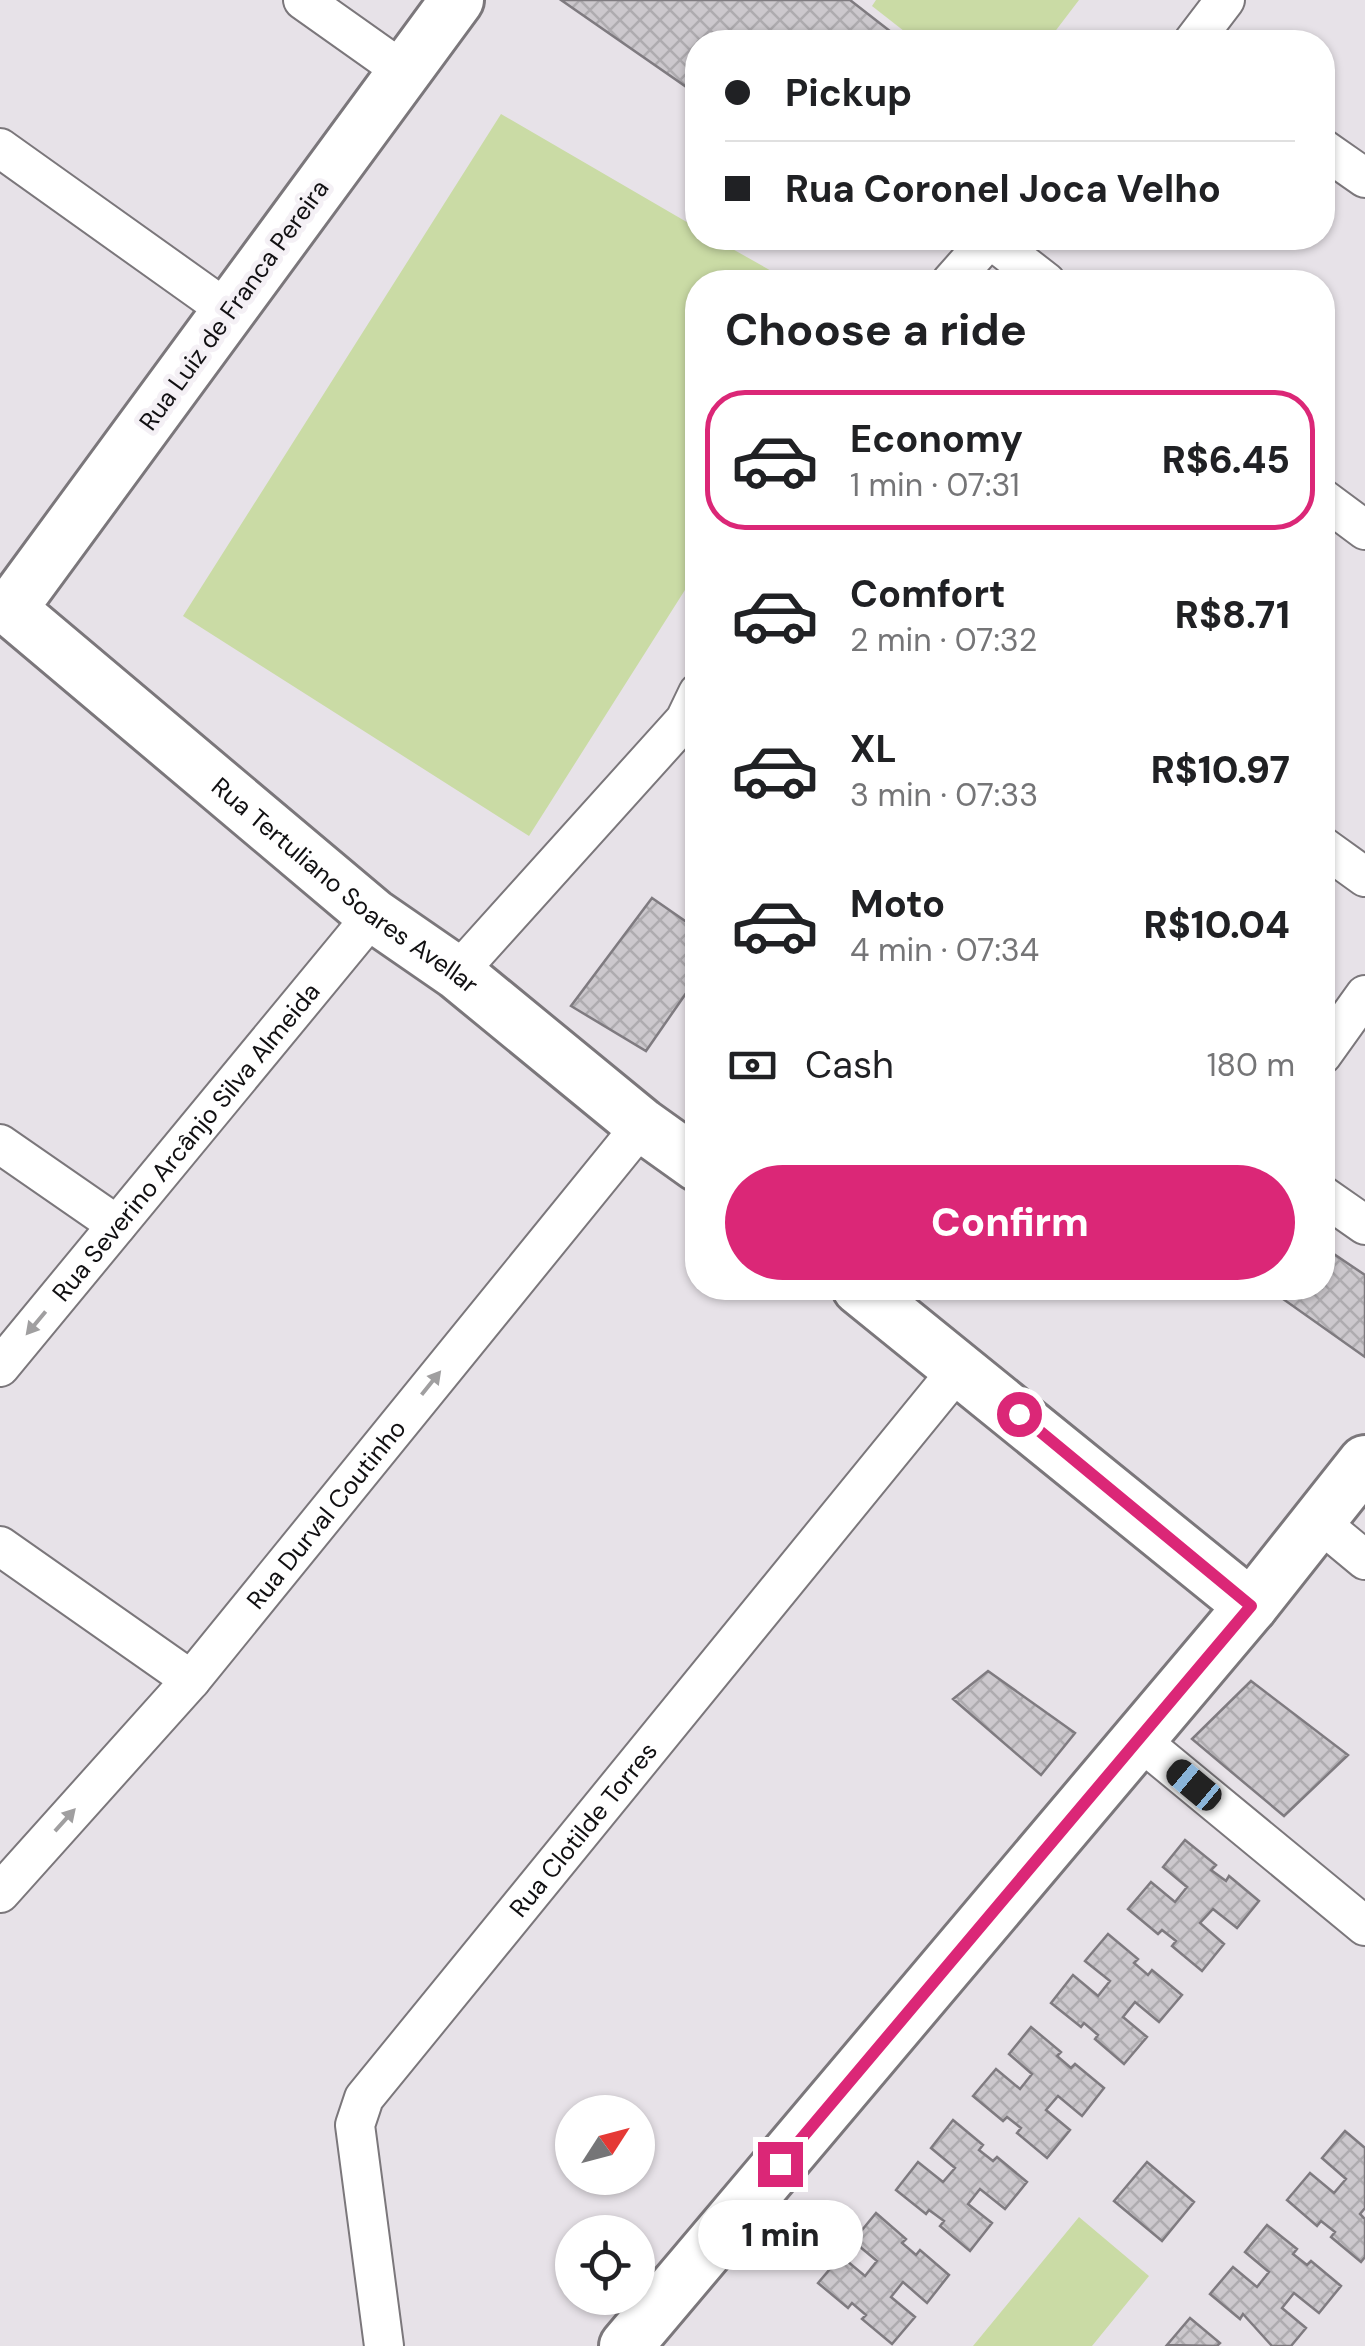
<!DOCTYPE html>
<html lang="en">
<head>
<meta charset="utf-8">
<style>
  body { margin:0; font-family:"DM Sans",sans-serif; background:#f6f6f6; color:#202124; height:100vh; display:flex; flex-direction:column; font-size:38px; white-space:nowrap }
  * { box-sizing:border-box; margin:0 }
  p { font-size:32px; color:#757577 }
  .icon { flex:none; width:55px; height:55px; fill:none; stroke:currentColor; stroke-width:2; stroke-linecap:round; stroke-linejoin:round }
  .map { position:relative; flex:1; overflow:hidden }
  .panel { position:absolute; left:685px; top:270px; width:650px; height:1030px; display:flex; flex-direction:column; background:#fff; border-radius:40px; box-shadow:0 2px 8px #0004 }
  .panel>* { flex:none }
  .top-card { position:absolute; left:685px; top:30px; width:650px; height:220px; border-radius:40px; box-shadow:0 2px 8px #0004; display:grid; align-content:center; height:220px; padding:0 40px; background:#fff }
  .needle { width:65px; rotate:54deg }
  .fabs { position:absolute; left:555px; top:2095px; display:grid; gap:20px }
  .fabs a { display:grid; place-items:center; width:100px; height:100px; border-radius:50%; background:#fff; box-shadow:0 2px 8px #0004; font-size:50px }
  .end { position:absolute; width:45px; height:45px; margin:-22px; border:12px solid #db2777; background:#fff; box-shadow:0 0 0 5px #fff }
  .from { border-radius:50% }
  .bubble { position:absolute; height:70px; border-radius:35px; background:#fff; box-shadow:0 2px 8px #0004; font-size:32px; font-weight:800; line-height:70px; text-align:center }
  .car { position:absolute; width:30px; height:60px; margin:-30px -15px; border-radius:12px; box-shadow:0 0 8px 2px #0007; background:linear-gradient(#222 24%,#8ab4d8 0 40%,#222 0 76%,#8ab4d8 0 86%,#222 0) }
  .top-card b { display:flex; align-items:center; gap:35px; height:95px; font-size:38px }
  .top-card b+b { border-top:2px solid #e0e0e0 }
  .top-card i { width:25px; height:25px; background:#202124 }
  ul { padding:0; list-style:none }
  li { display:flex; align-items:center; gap:30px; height:140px; margin:0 20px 15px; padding:0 20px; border:5px solid transparent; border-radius:40px }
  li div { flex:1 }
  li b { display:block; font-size:38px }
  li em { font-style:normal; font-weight:800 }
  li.active { border-color:#db2777 }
  li>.icon { width:90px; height:90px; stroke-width:1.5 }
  h2 { padding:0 40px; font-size:45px; line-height:120px }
  .pay { display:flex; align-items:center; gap:25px; height:110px; padding:0 40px; font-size:38px }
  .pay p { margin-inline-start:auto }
  .action { display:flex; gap:20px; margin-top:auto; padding:20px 40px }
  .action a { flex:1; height:115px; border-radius:60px; background:#db2777; color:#fff; font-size:40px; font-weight:800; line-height:115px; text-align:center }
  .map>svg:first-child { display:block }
</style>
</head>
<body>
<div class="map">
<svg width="1365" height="2346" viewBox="0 0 1365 2346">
  <defs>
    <pattern id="building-cross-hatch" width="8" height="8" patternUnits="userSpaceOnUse" patternTransform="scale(2.5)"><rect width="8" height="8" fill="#ccc8cd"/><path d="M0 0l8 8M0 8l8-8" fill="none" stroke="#aeabaf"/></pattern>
  </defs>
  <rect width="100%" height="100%" fill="#e7e2e8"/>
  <path fill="#cadba5" d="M876,0H1079L1047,42H918L872,6Z
    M501,114L697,228L698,238H713L791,282H698L697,571L529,836L183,616Z
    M1079,2217L1149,2276L1092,2346H973Z"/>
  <path fill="url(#building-cross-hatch)" stroke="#7f7b80" stroke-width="2.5" d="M561,0H850L904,42H698V95Z
    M652,898L698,930V976L646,1051L571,1006Z
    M1322,1246L1365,1275V1357L1276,1294L1280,1288H1322Z
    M988,1671L1075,1733L1041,1775L953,1699Z
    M1251,1681L1348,1755L1284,1816L1192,1739Z
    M1185,1840L1216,1865L1211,1870L1226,1881L1229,1876L1259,1901L1237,1928L1213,1909L1200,1923L1224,1944L1202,1971L1172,1946L1176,1941L1162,1930L1158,1934L1128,1909L1151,1882L1175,1902L1187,1887L1163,1867Z
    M1108,1934L1138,1959L1134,1963L1148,1975L1152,1970L1182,1995L1159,2022L1135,2002L1123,2017L1147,2037L1124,2064L1095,2039L1098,2035L1084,2023L1081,2027L1051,2003L1073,1975L1098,1996L1110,1981L1085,1961Z
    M1031,2027L1061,2052L1057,2056L1071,2068L1075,2064L1104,2088L1082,2116L1058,2096L1046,2110L1070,2130L1047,2158L1017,2133L1021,2128L1007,2117L1003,2121L973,2096L996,2069L1020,2089L1032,2074L1009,2054Z
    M953,2120L983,2145L979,2150L993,2161L997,2157L1027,2182L1005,2209L980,2189L968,2204L992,2223L970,2251L940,2226L944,2221L929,2210L926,2214L896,2190L918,2162L943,2182L955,2168L931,2148Z
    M1345,2131L1365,2148V2208L1360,2214L1365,2219V2257L1361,2262L1331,2237L1335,2232L1321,2221L1317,2226L1287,2200L1310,2173L1334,2193L1346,2179L1322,2158Z
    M1147,2162L1194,2202L1162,2241L1114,2201Z
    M876,2213L906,2239L902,2243L916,2255L920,2250L949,2275L927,2303L903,2282L891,2297L915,2317L892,2344L862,2319L866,2315L852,2303L848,2308L818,2283L841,2256L865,2276L877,2261L853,2241Z
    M1267,2225L1297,2249L1293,2254L1307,2265L1311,2261L1341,2286L1319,2313L1294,2293L1282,2308L1306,2328L1291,2346H1272L1243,2314L1240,2319L1210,2294L1233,2267L1257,2287L1269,2272L1245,2252Z
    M1190,2318L1220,2343L1217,2346L1167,2345Z"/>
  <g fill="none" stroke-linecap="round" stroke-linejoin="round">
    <defs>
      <g id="street">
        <path d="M303,0L406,73"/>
        <path d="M1193,42L1225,0"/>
        <path d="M0,148L230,312"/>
        <path d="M1322,148L1365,178"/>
        <path d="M989,238L1046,282"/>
        <path d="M951,282L990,238"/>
        <path d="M1322,498L1365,530"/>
        <path d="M1322,846L1365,877"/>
        <path d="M457,973L685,720L698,693"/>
        <path d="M1322,1055L1365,995"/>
        <path d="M0,1144L117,1225"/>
        <path d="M1322,1195L1365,1225"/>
        <path id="s1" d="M0,1367L373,915"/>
        <path d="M1318,1521L1365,1560"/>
        <path d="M0,1546L191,1680"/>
        <path d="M1137,1738L1365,1926"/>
        <path id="s2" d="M0,1893L191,1680L642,1125"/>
        <path id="s3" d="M384,2346L355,2125L364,2098L961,1366"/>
      </g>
      <g id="secondary">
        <path id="s4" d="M457,0L10,609L373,915L457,973L642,1125L698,1165"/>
        <path d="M859,1288L1251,1606"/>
        <path d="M626,2346L1251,1606L1365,1462"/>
      </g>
    </defs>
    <use href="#street" stroke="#7b777b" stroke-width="42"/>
    <use href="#secondary" stroke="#7b777b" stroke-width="58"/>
    <use href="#street" stroke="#fff" stroke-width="38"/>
    <use href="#secondary" stroke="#fff" stroke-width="52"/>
  </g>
  <defs><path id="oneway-solid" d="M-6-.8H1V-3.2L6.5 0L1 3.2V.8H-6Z" transform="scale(2.5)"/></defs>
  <g fill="#a09fa0">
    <use href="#oneway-solid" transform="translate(36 1323) rotate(130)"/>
    <use href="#oneway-solid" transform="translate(431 1383) rotate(-51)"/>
    <use href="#oneway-solid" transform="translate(65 1820) rotate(-48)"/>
  </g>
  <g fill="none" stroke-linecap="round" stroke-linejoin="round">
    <path stroke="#db2777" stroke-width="12" d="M780,2164L1251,1606L1019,1414"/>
  </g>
  <g text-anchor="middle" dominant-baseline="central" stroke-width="10" stroke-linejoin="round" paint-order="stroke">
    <g font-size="25" fill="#111012" stroke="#f4f0f5">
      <text transform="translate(234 305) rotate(-54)">Rua Luiz de Franca Pereira</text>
      <text stroke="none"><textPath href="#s4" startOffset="1190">Rua Tertuliano Soares Avellar</textPath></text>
      <text stroke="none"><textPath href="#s1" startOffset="292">Rua Severino Arcânjo Silva Almeida</textPath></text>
      <text stroke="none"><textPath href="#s2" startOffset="500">Rua Durval Coutinho</textPath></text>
      <text stroke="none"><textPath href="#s3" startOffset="598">Rua Clotilde Torres</textPath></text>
    </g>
  </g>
</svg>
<div class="fabs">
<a><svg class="needle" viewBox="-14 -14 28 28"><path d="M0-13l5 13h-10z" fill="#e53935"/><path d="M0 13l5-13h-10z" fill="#757577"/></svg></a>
<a><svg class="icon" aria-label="locate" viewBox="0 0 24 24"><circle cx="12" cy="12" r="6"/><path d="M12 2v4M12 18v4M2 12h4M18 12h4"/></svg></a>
</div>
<i class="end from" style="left:1019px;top:1414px"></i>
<i class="end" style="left:780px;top:2164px"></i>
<div class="bubble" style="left:698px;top:2200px;width:165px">1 min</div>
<i class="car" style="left:1194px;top:1785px;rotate:310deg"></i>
<div class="top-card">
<b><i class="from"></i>Pickup</b>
<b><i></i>Rua Coronel Joca Velho</b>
</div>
<section class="panel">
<h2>Choose a ride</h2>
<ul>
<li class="active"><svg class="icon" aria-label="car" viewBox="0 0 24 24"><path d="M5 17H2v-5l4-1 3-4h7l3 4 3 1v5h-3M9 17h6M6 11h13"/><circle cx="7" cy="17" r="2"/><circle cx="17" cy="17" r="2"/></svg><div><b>Economy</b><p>1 min · 07:31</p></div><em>R$6.45</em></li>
<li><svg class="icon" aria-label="car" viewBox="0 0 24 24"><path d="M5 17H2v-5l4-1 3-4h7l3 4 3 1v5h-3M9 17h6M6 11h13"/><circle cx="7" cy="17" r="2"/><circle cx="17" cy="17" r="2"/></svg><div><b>Comfort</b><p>2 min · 07:32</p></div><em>R$8.71</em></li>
<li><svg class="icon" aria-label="car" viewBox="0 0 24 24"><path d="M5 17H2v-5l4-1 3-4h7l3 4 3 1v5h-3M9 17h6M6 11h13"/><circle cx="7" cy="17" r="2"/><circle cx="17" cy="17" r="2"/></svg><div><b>XL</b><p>3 min · 07:33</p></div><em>R$10.97</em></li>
<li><svg class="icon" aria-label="car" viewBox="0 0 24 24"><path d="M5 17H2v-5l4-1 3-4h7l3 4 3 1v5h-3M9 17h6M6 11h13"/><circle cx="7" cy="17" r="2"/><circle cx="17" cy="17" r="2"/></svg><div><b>Moto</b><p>4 min · 07:34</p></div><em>R$10.04</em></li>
</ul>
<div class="pay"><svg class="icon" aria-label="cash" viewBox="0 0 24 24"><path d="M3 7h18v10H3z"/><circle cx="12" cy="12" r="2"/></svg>Cash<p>180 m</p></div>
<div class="action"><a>Confirm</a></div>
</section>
</div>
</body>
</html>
